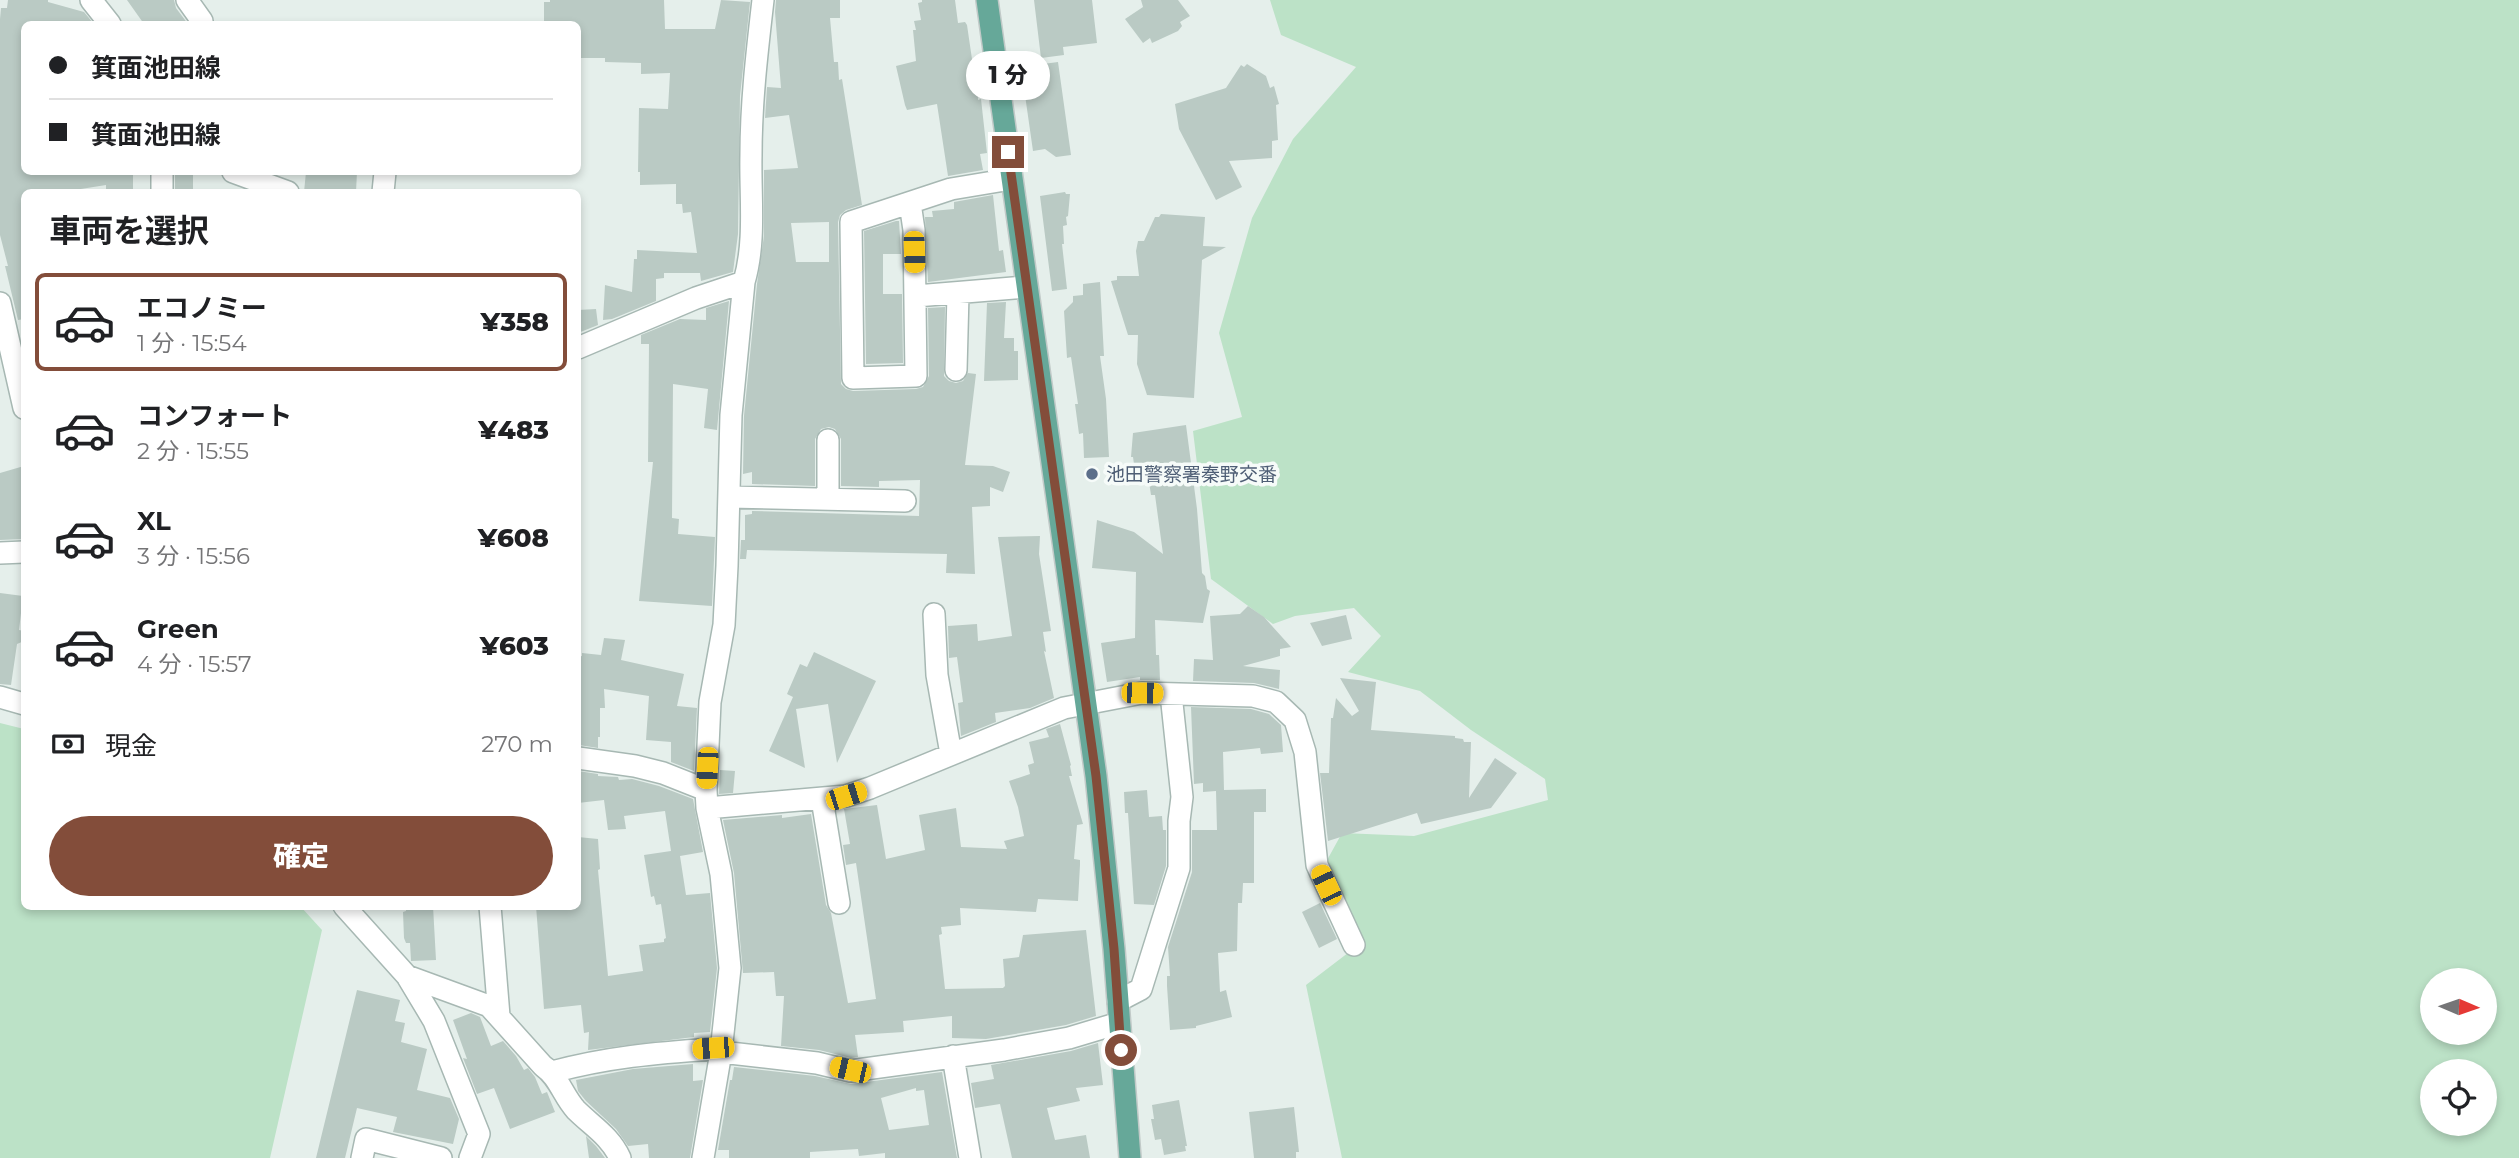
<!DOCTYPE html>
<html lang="ja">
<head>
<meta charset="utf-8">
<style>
  body { margin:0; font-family:Montserrat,"Noto Sans JP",sans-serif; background:#f6f6f6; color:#202124; height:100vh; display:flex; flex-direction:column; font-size:26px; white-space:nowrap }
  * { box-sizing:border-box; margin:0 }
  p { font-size:23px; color:#757577 }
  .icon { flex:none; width:38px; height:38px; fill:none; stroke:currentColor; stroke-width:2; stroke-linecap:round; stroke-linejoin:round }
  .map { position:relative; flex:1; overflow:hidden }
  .details { position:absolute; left:21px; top:189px; width:560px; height:721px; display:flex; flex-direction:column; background:#fff; border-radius:10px; box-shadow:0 4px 10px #0003 }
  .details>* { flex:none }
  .top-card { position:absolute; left:21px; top:21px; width:560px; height:154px; border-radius:10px; box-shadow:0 4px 10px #0003; display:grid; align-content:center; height:154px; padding:0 28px; background:#fff }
  .needle { width:46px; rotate:92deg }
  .controls { position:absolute; left:2420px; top:968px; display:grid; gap:14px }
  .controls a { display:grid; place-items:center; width:77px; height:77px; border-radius:50%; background:#fff; box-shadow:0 4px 10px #0003; font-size:35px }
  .end { position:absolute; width:32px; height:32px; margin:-16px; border:9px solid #834d3a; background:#fff; box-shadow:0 0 0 4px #fff }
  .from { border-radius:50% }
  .bubble { position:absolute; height:49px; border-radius:24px; background:#fff; box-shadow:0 4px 10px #0003; font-size:23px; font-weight:800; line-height:49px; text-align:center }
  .car { position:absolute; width:21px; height:42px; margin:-21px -10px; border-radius:9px; box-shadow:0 0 5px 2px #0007; background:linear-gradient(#f5c518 24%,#345 0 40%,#f5c518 0 76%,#345 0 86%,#f5c518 0) }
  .top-card b { display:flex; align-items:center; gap:24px; height:66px; font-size:26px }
  .top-card b+b { border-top:2px solid #e0e0e0 }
  .top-card i { width:18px; height:18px; background:#202124 }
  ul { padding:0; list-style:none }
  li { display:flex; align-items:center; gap:21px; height:98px; margin:0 14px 10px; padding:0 14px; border:4px solid transparent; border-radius:10px }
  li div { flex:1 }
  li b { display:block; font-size:26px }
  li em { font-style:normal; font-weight:800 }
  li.selected { border-color:#834d3a }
  li>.icon { width:63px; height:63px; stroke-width:1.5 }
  h2 { padding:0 28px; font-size:32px; line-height:84px }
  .pay { display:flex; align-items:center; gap:18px; height:77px; padding:0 28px; font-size:26px }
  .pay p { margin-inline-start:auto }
  .button { display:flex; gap:14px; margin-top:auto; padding:14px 28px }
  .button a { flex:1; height:80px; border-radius:42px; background:#834d3a; color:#fff; font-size:28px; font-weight:800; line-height:80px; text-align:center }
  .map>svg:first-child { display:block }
</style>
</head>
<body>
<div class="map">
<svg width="2519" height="1158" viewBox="0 0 2519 1158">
  <rect width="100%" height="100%" fill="#e5efeb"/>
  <path fill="#bce2c7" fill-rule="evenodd" d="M1270,0H2519V1158H1342L1306,985L1361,943L1326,862L1342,833L1414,836L1548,800L1545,779L1471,730L1420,691L1348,672L1381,636L1354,608L1295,616L1273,624L1211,579L1193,431L1242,417L1219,333L1252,218L1293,139L1356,67L1281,35ZM2432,980H2485V1032H2432ZM2432,1071H2485V1124H2432Z
    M0,723L24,729V906L301,907L322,930L270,1158H0Z"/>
  <path fill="#bacac4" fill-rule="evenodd" d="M8,0H48V2L84,12L94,24H24V172H133V192H106V185L62,192H24V319L18,320L5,266H8L0,235V19L1,8H7Z
    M127,0H174L176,8L188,24H144Z
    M550,0H664L665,29H715L721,0L750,2L740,96L738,234L733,272L701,281L700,273H664V278L656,279V301L612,319L603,320L605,285L632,292L634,259H637V250L697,253L691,212L683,213L682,204H676V184L640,185V172H638L639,108L668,109L670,73L641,74V63L605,62V58H578V24H544V2H550Z
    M776,0H840V18H830L834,62H838L839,80L842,79L862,205L846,210L840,215L838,222L841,384L846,389L853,391L916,389L923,387L929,376L928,308L945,307L944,376L949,381L956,383L963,381L968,373L976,374L965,465L993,466L1010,472L1003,492L990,487V506L972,507L975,574L946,573L947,554L747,550L746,559H740L741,540H745V515L752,514V511L919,516L920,480L879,481V487L841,486V439L835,429L829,427L821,429L815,439V486L752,484V472L743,474L744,416L757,284L764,236V170L798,168L789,115L765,118L767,87L781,88L775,12ZM829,222V262H796L791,223Z
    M922,0H955L958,23L965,22L967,25L973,66H977L978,100L981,99L987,153L980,154L983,170L948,176L937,104L907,110L905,105L896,66L916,61L913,30H916L914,21L921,20L918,3L922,2Z
    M1034,0H1092L1097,43L1063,47L1064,55L1041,58Z
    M1141,0H1178L1190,16L1180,22L1182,26L1178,31L1152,43L1150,38L1143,43L1125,19L1143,7Z
    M1058,62L1071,155L1056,157L1045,149L1033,151L1021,67Z
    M1247,64L1266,76L1270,88L1274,86L1279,104L1276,105L1278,140L1272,141V158L1229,161L1242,187L1216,200L1179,129L1175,104L1226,88L1241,65L1244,67Z
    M175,172H193V192H175Z
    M306,172H357L356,192H304Z
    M1065,192L1066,194H1070L1068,216L1066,217L1067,225L1063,226L1064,244H1062L1067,289L1052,291L1040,196Z
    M993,195L999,251L1003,250L1006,272L928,282L925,217H933L932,211L954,209V202Z
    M1161,214L1205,217L1203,246L1226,247L1202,260L1194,398L1147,395L1137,364L1138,335H1128L1111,281L1117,280V276H1139L1136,251L1138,241H1144L1155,217H1159Z
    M896,221H899L901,254H883V294H902L903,363L866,364L864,231Z
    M1100,282L1104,356H1100L1106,399L1109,457L1084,458L1083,433L1079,434L1075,404H1078L1071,357L1067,358L1064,311L1073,302V296L1083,295V284Z
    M729,301L717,430L704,428L708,389L673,384L672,518L679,519L678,534L715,537L712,606L639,601L653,462H648L649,344H641V335L680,319L706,320V308Z
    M1006,302L1004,338H1014V351H1018V380L984,381L987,303Z
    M596,309L598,325L578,333V310Z
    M1186,425L1197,509L1202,573L1205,576L1207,589L1210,591L1203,623L1155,620L1156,655H1159L1160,680H1140V677L1107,682L1101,643L1135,638L1136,572L1092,568L1097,520L1134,532L1163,554L1155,495H1151L1147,469L1135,471L1133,457H1131L1133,433Z
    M24,466V539L0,540V473Z
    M1040,536L1039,554L1051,631L1043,632L1046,652L1044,651L1054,698L1030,708L995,713L996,722L961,736L958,703L963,702L957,657L949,658L948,626L977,624L978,641L1012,636L998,537Z
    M0,593L23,596L19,630L24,631V641L17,644L11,685L0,684Z
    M1248,606L1264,617L1291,647L1280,649V656L1243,666L1280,670L1279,689L1254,683L1193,681L1194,659L1213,660L1210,616L1240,614Z
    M1346,615L1352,639L1322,646L1310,623Z
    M604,638L625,640L621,660L684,674L677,706L697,708L694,771L671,762V742L646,740L649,696L604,689L605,708H600V737H598V748L579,745L578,657L582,656V653L601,655Z
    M814,652L876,681L837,763L828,704L796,709L805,768L769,751L793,697L787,694L800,664L807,667Z
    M1340,678L1376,682L1371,730L1455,736V738L1463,739L1464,742H1471L1469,798L1495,758L1517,773L1491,808L1421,824L1417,813L1328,841L1320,773H1329L1331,718H1333L1336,698L1352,716L1359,711Z
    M1191,707L1251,709L1269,714L1281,725L1283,752L1261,754L1260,748L1223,752L1224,790L1266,789V812H1254V883H1243L1242,903H1238L1237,951L1218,953L1220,992L1226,990L1232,1017L1196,1026V1028L1170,1030L1167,986V976H1170L1168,947L1192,872V830H1217L1216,791L1203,792V783L1194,784Z
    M1060,724L1071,765L1070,766L1072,776H1069L1083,824L1077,825L1074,859L1080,860V865L1078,901L1038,899L1036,912L960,908L961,925L941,927L942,934L939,935L945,989L1003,988L1005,986L1003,959L1019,957L1023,935L1086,930L1096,1016L1066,1025L986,1039L952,1038V1016L903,1021L904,1032L855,1035L858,1057L851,1058L819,1050L781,1046L784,996H776L774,972L743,973L734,873L723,820L782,815V818L811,814L826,905L831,913L848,1003L876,999L856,863L846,865L843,845L850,844L844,809L877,805L886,859L925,850L919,815L956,808L961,847L1007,849L1004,841L1024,836L1018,807L1009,781L1030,774L1028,765L1034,763L1029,742L1049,737L1046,729Z
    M720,770L735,771L733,793L719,794Z
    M578,771L598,774V776L618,777L619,780L632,779L659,786L693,799L703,852L680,856L686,895L710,893L717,968L710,1032L694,1033V1037L588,1050L589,1032L584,1033L581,1005L544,1009L536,906H578V837L598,839L600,869L598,870L608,976L643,971L639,945L664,942V939L666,938L661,904L656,905L654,896L651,897L644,855L671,851L665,811L624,816L626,829L608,830L604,800L578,803Z
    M1147,790L1149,817L1162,816L1163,830H1166V866L1154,905L1134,904L1128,813H1125L1124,792Z
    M1320,903L1337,939L1319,948L1302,912Z
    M433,906L436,960L411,961L410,943H406L404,938L403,912L406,911V907Z
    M357,990L400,1000L395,1021L405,1023L401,1042L427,1049L417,1090L450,1098L459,1119L453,1144L393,1132L397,1117L357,1108L345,1158H316Z
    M471,1013L480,1017L491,1046L503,1041L516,1056L524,1070L528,1068L535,1077L542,1094L547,1092L555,1112L510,1129L494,1088L477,1094L463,1058L467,1059L453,1020Z
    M1098,1043L1103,1085L1076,1088L1080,1101L1047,1108L1055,1140L1086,1135L1090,1158H1012L1000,1104L975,1108L971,1083L994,1079L991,1065L1071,1051Z
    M693,1064V1081L703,1080L690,1158H649L648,1144L628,1146L616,1129L586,1101L578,1091L576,1080L633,1069Z
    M734,1067L815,1076L851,1084L942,1072L957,1158H885V1153L859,1156L858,1149L810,1152V1158H729V1150H718L730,1080H732ZM916,1088V1091L924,1090L929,1125L889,1130L881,1098Z
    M1179,1100L1187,1146H1185L1186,1151L1164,1155L1161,1139L1155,1140L1151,1119H1154L1152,1105Z
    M1294,1107L1299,1152H1296V1158H1254L1249,1112Z
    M586,1136L596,1146L605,1158H589Z"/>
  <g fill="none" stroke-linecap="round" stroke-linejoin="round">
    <defs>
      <path id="street" d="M91,0L110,24
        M187,0L202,21
        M233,172L288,192
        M162,192V172
        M383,192L385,172
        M910,203L914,230L916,376L853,378L851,222L951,189L1011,179
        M916,296L1026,287
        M0,303L24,408
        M578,348L696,298L744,282
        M956,370L958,294
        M828,440V499
        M729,497L905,501
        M0,553L24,552
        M934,614L937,675L951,754
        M0,697L24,704
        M578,758L635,766L663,773L706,790
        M822,799L839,903
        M707,808L846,796L870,788L1064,708L1142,693L1253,696L1276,702L1295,720L1305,752L1317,865L1354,945
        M344,906L407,976L434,1021L479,1134L470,1158
        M490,906L499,1016
        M407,976L489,1006L543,1066C559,1077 563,1096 576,1110C592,1126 610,1136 620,1158
        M1118,1001L1141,989L1179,868V821L1182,797L1171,694
        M953,1056L970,1158
        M552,1072C608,1057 655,1053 713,1049L721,1052L817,1063L850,1071L1004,1050L1069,1038L1119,1023
        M362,1158L366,1139L441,1158
        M703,1158L721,1052L730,968L721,874L707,808L706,790L710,702L724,625L727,566L731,415L744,282C756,241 750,197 751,155C751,103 757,52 763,0"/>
      <path id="primary" d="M987,0L1096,776L1114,949L1130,1158"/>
    </defs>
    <use href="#street" stroke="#a7b8b3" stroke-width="24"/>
    <use href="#primary" stroke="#c1cac8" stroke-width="24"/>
    <use href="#street" stroke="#fff" stroke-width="21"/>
    <use href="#primary" stroke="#66a899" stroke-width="21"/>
  </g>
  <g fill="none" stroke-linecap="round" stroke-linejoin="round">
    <path stroke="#834d3a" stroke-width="9" d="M1008,152L1096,776L1114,949L1121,1050"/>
  </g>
  <circle fill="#5c6f8a" stroke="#f6fbf9" stroke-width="2.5" cx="1092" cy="474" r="7"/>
  <g text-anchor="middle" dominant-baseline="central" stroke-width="7" stroke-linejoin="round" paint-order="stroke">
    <g font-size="19" fill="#4e5e75" stroke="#f6fbf9" text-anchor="start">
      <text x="1106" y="474">池田警察署秦野交番</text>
    </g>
  </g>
</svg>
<div class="controls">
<a><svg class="needle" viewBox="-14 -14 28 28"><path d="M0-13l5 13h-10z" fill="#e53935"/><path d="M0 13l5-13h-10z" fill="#757577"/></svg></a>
<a><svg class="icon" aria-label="locate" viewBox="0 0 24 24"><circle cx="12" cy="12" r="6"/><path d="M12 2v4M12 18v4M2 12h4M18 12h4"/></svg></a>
</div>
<i class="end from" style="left:1121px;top:1050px"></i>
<i class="end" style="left:1008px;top:152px"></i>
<div class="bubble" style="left:966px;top:51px;width:84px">1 分</div>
<i class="car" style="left:914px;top:252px;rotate:178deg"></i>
<i class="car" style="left:1142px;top:693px;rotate:91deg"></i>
<i class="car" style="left:707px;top:768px;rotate:183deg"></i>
<i class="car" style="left:846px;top:796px;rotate:72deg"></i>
<i class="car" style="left:1326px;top:885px;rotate:335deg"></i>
<i class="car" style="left:713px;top:1048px;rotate:266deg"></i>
<i class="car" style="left:850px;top:1070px;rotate:283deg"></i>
<div class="top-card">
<b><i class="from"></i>箕面池田線</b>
<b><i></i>箕面池田線</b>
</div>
<section class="details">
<h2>車両を選択</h2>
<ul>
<li class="selected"><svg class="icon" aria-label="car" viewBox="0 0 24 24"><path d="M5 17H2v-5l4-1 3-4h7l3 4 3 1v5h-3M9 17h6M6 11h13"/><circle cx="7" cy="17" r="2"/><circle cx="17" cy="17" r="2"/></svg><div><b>エコノミー</b><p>1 分 · 15:54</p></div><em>¥358</em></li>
<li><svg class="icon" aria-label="car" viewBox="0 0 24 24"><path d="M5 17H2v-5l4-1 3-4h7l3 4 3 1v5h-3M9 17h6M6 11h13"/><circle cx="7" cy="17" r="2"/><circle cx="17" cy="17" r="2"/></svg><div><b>コンフォート</b><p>2 分 · 15:55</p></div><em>¥483</em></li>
<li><svg class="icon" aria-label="car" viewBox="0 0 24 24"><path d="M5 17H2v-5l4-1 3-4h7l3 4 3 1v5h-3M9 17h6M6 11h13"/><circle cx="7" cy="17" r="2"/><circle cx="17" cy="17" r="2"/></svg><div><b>XL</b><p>3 分 · 15:56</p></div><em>¥608</em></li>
<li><svg class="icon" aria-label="car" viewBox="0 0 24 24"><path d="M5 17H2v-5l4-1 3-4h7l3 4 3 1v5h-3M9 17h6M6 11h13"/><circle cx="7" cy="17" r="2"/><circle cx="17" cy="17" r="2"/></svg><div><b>Green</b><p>4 分 · 15:57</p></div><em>¥603</em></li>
</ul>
<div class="pay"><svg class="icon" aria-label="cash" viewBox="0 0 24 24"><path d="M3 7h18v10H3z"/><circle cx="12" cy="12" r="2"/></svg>現金<p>270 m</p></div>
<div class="button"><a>確定</a></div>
</section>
</div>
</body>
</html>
